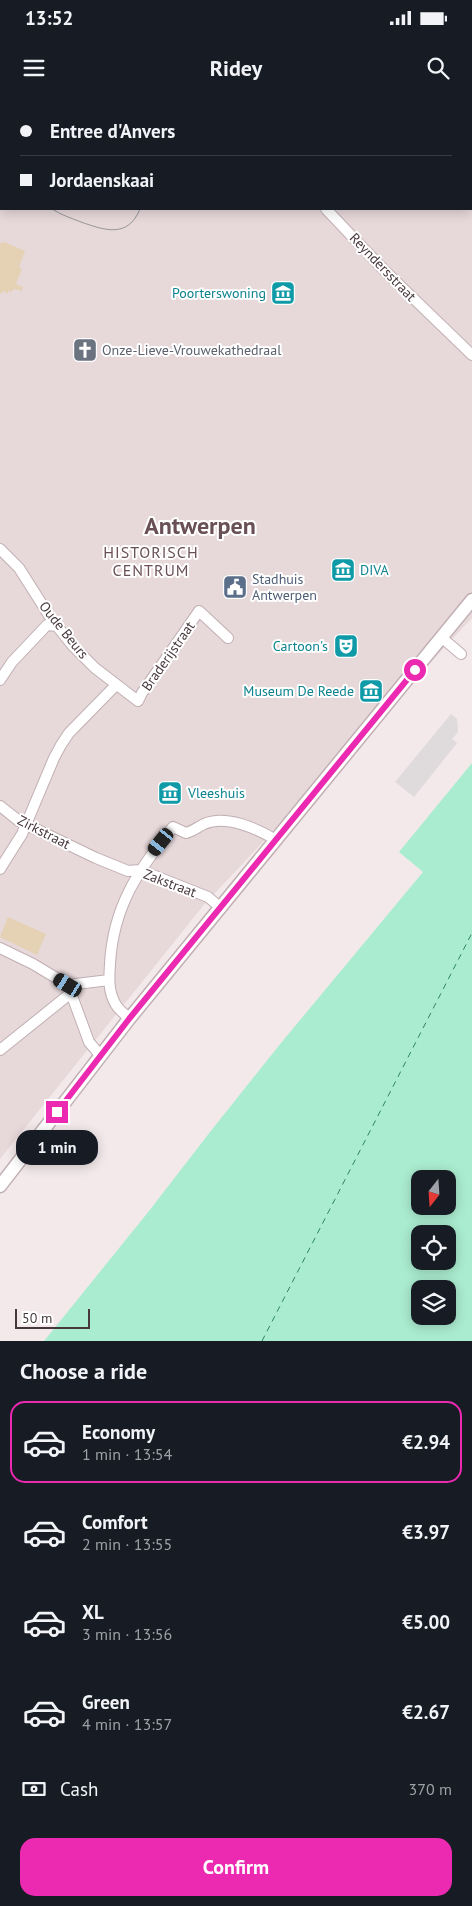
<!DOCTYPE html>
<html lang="en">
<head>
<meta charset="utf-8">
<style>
  body { margin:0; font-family:"PT Sans",sans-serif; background:#242831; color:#f1f3f6; height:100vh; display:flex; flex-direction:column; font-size:19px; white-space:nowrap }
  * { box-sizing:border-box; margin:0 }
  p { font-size:16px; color:#9ea1a6 }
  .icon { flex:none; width:28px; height:28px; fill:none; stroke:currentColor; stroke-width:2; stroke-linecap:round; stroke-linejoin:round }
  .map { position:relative; height:1241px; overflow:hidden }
  .panel { display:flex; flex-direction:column; background:#171b24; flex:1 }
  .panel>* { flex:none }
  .banner { position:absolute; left:0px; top:0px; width:472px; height:110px; box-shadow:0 2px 12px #0003; display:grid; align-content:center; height:110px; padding:0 20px; background:#171b24 }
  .needle { width:32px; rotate:197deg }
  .fabs { position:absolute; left:411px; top:1070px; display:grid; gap:10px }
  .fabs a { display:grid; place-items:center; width:45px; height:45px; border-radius:10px; background:#171b24; box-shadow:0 2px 12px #0003; font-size:25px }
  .scale { position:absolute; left:15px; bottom:12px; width:75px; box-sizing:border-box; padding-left:5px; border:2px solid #47383c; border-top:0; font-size:14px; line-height:18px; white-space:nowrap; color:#47383c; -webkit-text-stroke:4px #fff; paint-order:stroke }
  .end { position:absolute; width:22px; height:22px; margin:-11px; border:6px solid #eb29b1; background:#fff; box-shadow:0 0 0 2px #fff }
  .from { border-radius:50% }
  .bubble { position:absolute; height:35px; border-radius:15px; background:#171b24; box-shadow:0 2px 12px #0003; font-size:16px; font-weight:800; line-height:35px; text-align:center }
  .car { position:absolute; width:15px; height:30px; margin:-15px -8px; border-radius:6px; box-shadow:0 0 4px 1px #0007; background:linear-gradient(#222 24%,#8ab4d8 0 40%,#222 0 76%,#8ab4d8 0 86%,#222 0) }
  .banner b { display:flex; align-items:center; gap:18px; height:48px; font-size:19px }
  .banner b+b { border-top:1px solid #363941 }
  .banner i { width:12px; height:12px; background:#f1f3f6 }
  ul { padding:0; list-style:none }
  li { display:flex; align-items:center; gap:15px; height:82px; margin:0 10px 8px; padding:0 10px; border:2px solid transparent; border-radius:15px }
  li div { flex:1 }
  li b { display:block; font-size:19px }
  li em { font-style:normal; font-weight:800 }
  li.current { border-color:#eb29b1 }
  li>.icon { width:45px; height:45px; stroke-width:1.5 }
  h2 { padding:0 20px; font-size:22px; line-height:60px }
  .pay { display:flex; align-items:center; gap:12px; height:55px; padding:0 20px; font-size:19px }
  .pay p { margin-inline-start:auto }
  .cta { display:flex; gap:10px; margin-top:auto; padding:10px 20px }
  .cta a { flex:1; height:58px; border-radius:15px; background:#eb29b1; color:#fff; font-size:20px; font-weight:800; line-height:58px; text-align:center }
  .status { display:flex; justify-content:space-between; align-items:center; height:35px; padding:0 25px; background:#171b24; direction:ltr }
  .status svg { height:14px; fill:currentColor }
  header { display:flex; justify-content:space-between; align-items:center; height:65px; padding:0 20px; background:#171b24; font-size:22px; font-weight:800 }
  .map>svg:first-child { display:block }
</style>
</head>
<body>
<div class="status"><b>13:52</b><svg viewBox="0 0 49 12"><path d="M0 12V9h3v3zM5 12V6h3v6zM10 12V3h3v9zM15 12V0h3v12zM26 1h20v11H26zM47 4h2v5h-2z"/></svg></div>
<header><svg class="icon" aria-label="menu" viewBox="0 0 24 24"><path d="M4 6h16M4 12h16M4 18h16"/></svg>Ridey<svg class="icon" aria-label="search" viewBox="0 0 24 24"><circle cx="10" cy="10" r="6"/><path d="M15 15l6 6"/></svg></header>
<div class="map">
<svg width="472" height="1241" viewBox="0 0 472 1241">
  <rect width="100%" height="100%" fill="#f3e9eb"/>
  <path fill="#e7d8da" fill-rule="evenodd" d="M0,0H472V518L203,806L0,1059ZM1,1H471V109H1Z"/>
  <path fill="#e5d2b5" d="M4,142L25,151L19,167L22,169L16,184L23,187L21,192L20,190L14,189L10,193L9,190L8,191V194L4,191L0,194V143Z
    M8,817L46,834L37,855L0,837Z"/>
  <path fill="#dfdadb" d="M451,614L457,619L458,632L452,639L457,643L414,697L395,682Z"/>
  <path fill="#aaeccf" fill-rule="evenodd" d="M472,663V1241H44L149,1111L210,1032L281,943L423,772L399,752ZM420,1079H448V1106H420ZM420,1134H448V1161H420ZM420,1189H448V1216H420Z"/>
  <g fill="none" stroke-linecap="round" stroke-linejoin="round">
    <path stroke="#2e8560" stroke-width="1" stroke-dasharray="6 5" stroke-linecap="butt" d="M262,1241L472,833"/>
    <defs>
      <path id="minor" d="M199,0L201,1
        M301,0L302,1
        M399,0L401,1
        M443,0L446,1
        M262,1L263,0
        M379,1L380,0
        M471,16L472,17
        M471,37L472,36
        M471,94H472
        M326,109L383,169L472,255
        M0,449L19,468L52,520L73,546L95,568L138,601L142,593L199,511L228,538
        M441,537L461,554
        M0,580L12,562L47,525L57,526
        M0,706L19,721L96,758L128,771L140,770L208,797L221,808
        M0,769L22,734L54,658L61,645L69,633L116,585
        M0,848L33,864L68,885
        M68,885L89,942L100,955
        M68,885L109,880
        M129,919C125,914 119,910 116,905C108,892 109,878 110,864C113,807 138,770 173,727L186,733C193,731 198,727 204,724C226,714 258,729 276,740
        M0,950L71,893"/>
      <path id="tertiary" d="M0,1086L129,919L472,500"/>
    </defs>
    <use href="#minor" stroke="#c1afb3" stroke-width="12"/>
    <use href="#tertiary" stroke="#c1afb3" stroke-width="15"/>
    <use href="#minor" stroke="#fff" stroke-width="10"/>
    <use href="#tertiary" stroke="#fff" stroke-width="12"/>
    <path stroke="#979797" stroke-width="1" d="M173,0V1
      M71,1V0
      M189,1L190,0
      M52,109C61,115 71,118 81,122C104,130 128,139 140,109"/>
  </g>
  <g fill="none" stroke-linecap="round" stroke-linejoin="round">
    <path stroke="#eb29b1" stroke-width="6" d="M57,1012L129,919L415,570"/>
  </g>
  <defs>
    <symbol id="museum-square" viewBox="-11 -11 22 22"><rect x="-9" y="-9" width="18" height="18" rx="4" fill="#0f9aa8" stroke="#fff"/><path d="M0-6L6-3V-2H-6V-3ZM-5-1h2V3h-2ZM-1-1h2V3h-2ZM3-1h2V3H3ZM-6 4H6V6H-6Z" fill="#fff"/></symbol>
    <symbol id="church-square" viewBox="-11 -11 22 22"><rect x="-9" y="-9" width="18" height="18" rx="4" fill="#6b7280" stroke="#fff"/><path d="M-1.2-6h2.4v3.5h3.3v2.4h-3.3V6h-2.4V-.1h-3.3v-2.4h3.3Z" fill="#fff"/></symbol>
    <symbol id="civic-square" viewBox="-11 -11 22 22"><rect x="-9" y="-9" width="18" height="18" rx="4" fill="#5c6f8a" stroke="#fff"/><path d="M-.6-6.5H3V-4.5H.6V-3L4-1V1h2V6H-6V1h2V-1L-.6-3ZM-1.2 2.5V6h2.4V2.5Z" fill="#fff"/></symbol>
    <symbol id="theatre-square" viewBox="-11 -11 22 22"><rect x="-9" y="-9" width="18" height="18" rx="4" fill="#0f9aa8" stroke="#fff"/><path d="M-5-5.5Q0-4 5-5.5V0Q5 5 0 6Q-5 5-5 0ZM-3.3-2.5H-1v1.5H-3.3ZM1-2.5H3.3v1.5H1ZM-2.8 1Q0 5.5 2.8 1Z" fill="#fff"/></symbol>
  </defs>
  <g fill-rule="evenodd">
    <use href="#museum-square" x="269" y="179" width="28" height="28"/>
    <use href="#church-square" x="71" y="236" width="28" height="28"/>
    <use href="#museum-square" x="329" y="456" width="28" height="28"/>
    <use href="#civic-square" x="221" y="473" width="28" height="28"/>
    <use href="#theatre-square" x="332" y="532" width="28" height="28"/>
    <use href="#museum-square" x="357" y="577" width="28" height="28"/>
    <use href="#museum-square" x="156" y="679" width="28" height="28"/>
  </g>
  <g text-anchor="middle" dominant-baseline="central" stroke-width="4" stroke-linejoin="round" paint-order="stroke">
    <g font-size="14" fill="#47383c" stroke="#fff">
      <text transform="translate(383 167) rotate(46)">Reyndersstraat</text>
      <text transform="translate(64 530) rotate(51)">Oude Beurs</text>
      <text transform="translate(168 556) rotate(-55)">Braderijstraat</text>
      <text transform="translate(44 732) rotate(27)">Zirkstraat</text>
      <text transform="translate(170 783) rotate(21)">Zakstraat</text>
    </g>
    <g font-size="14" fill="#0d838f" stroke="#fff" text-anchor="end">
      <text x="266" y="193">Poorterswoning</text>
      <text x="360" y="470" text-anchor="start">DIVA</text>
      <text x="328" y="546">Cartoon's</text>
      <text x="354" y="591">Museum De Reede</text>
      <text x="188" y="693" text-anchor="start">Vleeshuis</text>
    </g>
    <g font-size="14" fill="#5b616d" stroke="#fff" text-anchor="start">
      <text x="102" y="250">Onze-Lieve-Vrouwekathedraal</text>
    </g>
    <g font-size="14" fill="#4e5e75" stroke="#fff" text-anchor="start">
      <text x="252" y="479">Stadhuis<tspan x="252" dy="16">Antwerpen</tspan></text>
    </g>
    <g font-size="16" letter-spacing="1" fill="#695056" stroke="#fff">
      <text x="151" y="452">HISTORISCH<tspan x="151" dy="18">CENTRUM</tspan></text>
    </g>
    <g font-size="24" font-weight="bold" fill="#695056" stroke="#fff">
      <text x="200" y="425">Antwerpen</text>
    </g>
  </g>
</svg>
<div class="fabs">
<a><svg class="needle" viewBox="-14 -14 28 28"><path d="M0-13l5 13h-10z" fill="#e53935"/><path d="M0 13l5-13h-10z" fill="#9ea1a6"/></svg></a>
<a><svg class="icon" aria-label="locate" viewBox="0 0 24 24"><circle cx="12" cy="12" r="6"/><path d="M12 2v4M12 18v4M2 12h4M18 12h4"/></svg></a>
<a><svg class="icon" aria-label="layers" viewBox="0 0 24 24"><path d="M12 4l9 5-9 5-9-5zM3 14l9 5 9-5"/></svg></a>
</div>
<div class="scale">50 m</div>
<i class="end from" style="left:415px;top:570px"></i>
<i class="end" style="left:57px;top:1012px"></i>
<div class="bubble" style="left:16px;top:1030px;width:82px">1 min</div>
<i class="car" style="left:161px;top:742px;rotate:219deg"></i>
<i class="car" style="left:68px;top:885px;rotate:301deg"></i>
<div class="banner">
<b><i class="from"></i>Entree d'Anvers</b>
<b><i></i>Jordaenskaai</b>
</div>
</div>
<section class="panel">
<h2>Choose a ride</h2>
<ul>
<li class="current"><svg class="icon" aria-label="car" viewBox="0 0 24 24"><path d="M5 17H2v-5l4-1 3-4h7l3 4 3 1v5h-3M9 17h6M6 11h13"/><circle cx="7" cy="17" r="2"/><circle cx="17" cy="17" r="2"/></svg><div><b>Economy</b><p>1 min · 13:54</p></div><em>€2.94</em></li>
<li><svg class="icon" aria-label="car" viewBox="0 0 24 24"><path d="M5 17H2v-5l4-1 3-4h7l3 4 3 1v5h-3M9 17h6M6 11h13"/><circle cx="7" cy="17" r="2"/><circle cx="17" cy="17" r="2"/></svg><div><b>Comfort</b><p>2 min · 13:55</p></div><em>€3.97</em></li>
<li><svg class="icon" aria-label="car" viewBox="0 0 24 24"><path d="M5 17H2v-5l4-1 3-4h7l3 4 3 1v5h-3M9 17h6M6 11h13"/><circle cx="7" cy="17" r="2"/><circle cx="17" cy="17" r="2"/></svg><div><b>XL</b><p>3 min · 13:56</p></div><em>€5.00</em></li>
<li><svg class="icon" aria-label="car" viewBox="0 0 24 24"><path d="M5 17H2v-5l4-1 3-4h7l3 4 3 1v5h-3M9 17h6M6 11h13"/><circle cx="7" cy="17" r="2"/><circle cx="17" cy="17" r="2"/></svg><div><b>Green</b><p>4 min · 13:57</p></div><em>€2.67</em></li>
</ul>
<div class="pay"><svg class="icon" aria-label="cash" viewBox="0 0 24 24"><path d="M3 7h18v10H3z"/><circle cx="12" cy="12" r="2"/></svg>Cash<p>370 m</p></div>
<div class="cta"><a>Confirm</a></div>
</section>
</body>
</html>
